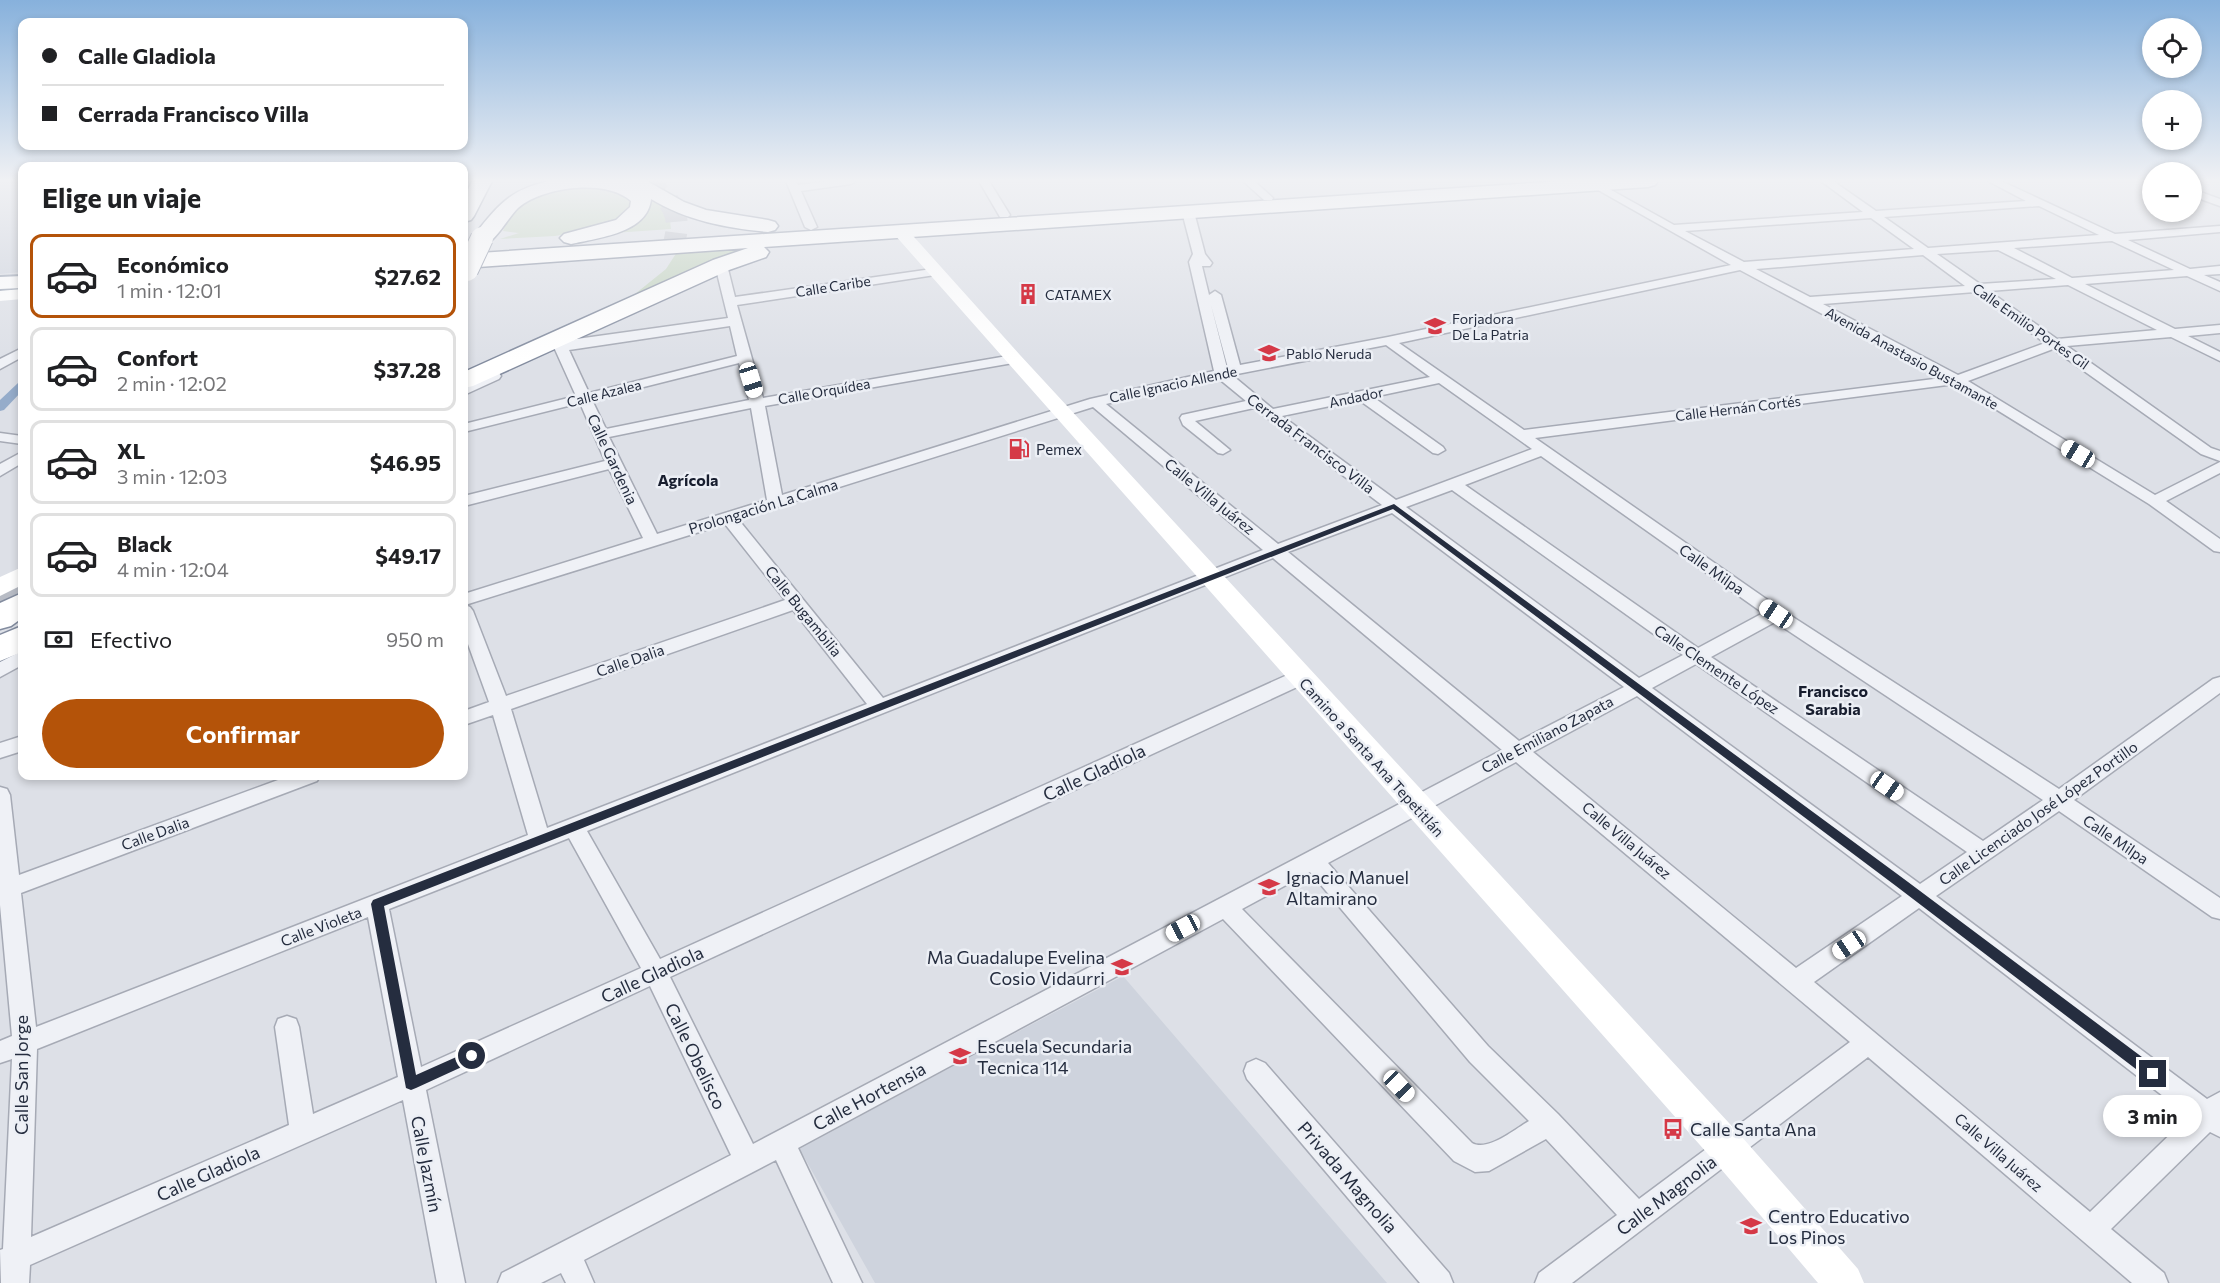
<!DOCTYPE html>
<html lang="es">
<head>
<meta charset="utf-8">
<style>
  body { margin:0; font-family:Commissioner,sans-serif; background:#f6f6f6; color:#202124; height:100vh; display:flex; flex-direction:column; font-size:22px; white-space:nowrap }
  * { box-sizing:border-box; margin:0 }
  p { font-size:20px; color:#757577 }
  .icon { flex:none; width:33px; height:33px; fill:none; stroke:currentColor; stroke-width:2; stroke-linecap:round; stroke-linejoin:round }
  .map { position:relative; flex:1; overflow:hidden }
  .drawer { position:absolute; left:18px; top:162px; width:450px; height:618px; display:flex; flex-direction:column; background:#fff; border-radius:12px; box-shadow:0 3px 9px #0003 }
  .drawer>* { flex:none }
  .top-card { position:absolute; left:18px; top:18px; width:450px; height:132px; border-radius:12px; box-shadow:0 3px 9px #0003; display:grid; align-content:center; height:132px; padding:0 24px; background:#fff }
  .controls { position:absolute; left:2142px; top:18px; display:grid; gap:12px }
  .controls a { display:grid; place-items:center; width:60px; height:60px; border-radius:50%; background:#fff; box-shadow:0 3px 9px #0003; font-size:30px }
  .end { position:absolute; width:27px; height:27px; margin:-14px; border:8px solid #252d3f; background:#fff; box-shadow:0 0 0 3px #fff }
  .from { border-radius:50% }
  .bubble { position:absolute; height:42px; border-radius:21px; background:#fff; box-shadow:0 3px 9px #0003; font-size:20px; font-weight:700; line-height:42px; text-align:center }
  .car { position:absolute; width:18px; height:36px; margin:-18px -9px; border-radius:8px; box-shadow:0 0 4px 2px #0007; background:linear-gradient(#fff 24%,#345 0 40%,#fff 0 76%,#345 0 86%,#fff 0) }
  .top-card b { display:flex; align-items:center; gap:21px; height:57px; font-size:22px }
  .top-card b+b { border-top:2px solid #e0e0e0 }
  .top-card i { width:15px; height:15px; background:#202124 }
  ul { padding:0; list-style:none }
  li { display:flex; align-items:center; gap:18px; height:84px; margin:0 12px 9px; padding:0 12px; border:3px solid #e0e0e0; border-radius:12px }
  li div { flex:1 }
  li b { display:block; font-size:22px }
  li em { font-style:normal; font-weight:700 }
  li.on { border-color:#b45309 }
  li>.icon { width:54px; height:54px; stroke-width:1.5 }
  h2 { padding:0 24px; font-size:27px; line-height:72px }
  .pay { display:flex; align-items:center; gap:15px; height:66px; padding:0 24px; font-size:22px }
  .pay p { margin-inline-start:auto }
  .primary-button { display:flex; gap:12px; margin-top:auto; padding:12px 24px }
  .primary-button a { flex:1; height:69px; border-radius:36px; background:#b45309; color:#fff; font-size:24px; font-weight:700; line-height:69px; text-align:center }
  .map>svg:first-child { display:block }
</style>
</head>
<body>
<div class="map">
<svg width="2220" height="1283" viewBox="0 0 2220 1283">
  <rect width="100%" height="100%" fill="#dde0e7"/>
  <path fill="#ced3dd" d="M0,181H22V272L0,274Z
    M1123,976L1387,1283H875L799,1148Z"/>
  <path fill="#c1d2bd" d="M618,181L633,182L682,210L669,212L671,229L599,234C621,227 646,224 651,199L634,185Z
    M600,185L634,199L628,214L600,228L555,236L500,239L519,233L503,231C507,223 510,211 517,206C538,187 573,187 600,185Z
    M766,244L630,298L666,269L677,252Z"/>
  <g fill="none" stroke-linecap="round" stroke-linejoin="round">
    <path fill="#95acca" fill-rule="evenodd" d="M22,382V391L4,410L0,411V400L18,383Z"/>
    <path stroke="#b8bcc5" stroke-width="22" stroke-dasharray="22 11" stroke-linecap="butt" d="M643,181C673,200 684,214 672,250"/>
    <path stroke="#b8bcc5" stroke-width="28" stroke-dasharray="28 14" stroke-linecap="butt" d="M5,600L22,589"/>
    <path stroke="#b8bcc5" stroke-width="36" stroke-dasharray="36 18" stroke-linecap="butt" d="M0,603L7,599"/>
    <defs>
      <path id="street" d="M786,181H796L798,185L829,181H856L851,184L801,191L817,227L811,230L805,227Z
        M979,181H989L1010,215L1008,217H1000Z
        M1243,181H1254L1273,198L1272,200H1264Z
        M1595,181L1674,225L1863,212L1821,181H1833L1876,211L2026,201L1988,181H2001L2115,234L2220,226V232L2128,240L2190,269L2220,266V274L2204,275L2220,282V291L2187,276L2085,284L2175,329L2220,325V333L2188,336L2220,352V361L2171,337L2067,346L2211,448L2220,451V461L2201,454L2053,349L1968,381L2155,495L2220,462V473L2166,501L2220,539V552L2214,551L2149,504L1955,384L1535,438L1782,610L2059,789L2213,679L2220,677V693L2074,800L2220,898V919L2212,917L2059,811L1936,896L2207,1099L2220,1092V1137L2210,1132L2111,1229L2164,1273L2168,1283H2132L1868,1057L1572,1283H1535L1539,1273L1617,1215L1546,1139L1489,1171L1475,1172L1454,1161L1223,919L798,1148L862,1283H833L776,1160L584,1260L594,1283H566L561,1273L541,1283H498L502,1273L731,1155L650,986L426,1090L465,1283H437L403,1100L30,1265L29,1283H1L0,1250L3,1249L12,1059L0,1063V1041L12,1036L0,905V787L7,789L10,795L19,875L289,776H320L317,781L21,893L36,1027L528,835L493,715L464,725V711L489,702L464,633V594L643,538L609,469L464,506V496L605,461L580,403L464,432V424L576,396L553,345L555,342L728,318L715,265L721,261L727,265L735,297L939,268L941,271L935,275L737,305L763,398L1013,355L1020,359L1013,363L765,406L782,495L1090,399L1214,371L1189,262L1193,254L1182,212L1188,209L1194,212L1205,254L1212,263L1210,266H1202L1209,295L1215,291L1221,295L1240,365L1388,337L1731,265L1591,186V182ZM2039,206L2099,235L1928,248L1884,217ZM1871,218L1914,249L1744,262L1685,231ZM2112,241L2174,270L2072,278L2014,248ZM1998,250L2056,279L1980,284L1937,254ZM1923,255L1965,286L1810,297L1756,269ZM1740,270L1942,378L1524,430L1399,343ZM2068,285L2157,330L2057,339L1989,291ZM1975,292L2045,343L1958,375L1823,304ZM1211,305L1228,368H1227ZM730,326L737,356L589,393L569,350ZM1386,345L1430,377L1273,409L1232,375ZM739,363L749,400L606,429L592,400ZM1218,378L1246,401L1182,415L1180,418L1183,425L1218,453L1223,454L1230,450L1195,421L1254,408L1382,505L1278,544L1106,404ZM1439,383L1532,449L1396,500L1282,416L1359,400L1433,453L1438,454L1445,450L1443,447L1373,397ZM1093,407L1263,550L883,698L738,519ZM751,408L767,500L657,534L609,437ZM1541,456L1763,613L1698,648L1465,485ZM1452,490L1683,655L1639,678L1406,507ZM1392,513L1624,687L1519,741L1288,552ZM725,524L785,600L506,696L473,611L470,607L465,605ZM1273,558L1502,750L753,1144L670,977L1308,682L1310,677L1308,672L1301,670L1294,672L660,959L587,831ZM793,610L867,704L547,828L511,709ZM1775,622L2043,800L1983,841L1711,657ZM1696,664L1967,852L1920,884L1652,688ZM1637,696L1902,896L1796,968L1533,752ZM1516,762L1850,1042L1639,1199L1558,1114L1488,1046L1328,863ZM569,838L641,968L421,1067L389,909ZM1310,872L1470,1062L1529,1121C1515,1129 1488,1152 1472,1143L1242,909ZM1919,908L2189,1116L2090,1212L1814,982ZM368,917L398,1077L313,1114L299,1027L296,1019L287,1016L278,1019L275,1027L289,1125L31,1237L37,1049Z
        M2192,189L2220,199V206L2192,196Z
        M22,348V357L0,369V359Z
        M494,372L499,373L501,376L499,379L464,395V386Z
        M0,433L22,436V444L0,441Z
        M22,452V463L0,476V464Z
        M22,651V665L0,677V662Z
        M22,736V751L0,758V743Z
        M1256,1059L1265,1063L1449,1273L1453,1283H1420L1247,1079L1244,1071L1247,1063Z"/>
      <path id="primary" d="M22,276V288L0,289V277Z"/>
      <path id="highway" d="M472,181H492L474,216L471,220L464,222V198Z
        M550,181H647L684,202L706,210L768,220L775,222L778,226L775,230L768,232C727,228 687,221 651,199C648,233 598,238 571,244L564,242L560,238L564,234L616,220L630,207L631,201C606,178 542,187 518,208C509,217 497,238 488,243C484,245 479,244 475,242L471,238L475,234C499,204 511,189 550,181Z
        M1562,181H1658L1655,185L1648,187L764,247L769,252L766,257L729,270L473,386L464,388V372L713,260L748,248L464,268V254Z
        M22,593V618L11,626L0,629V603Z
        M22,626V652L0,661V635Z"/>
    </defs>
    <use href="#street" stroke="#a6aab5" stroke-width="3"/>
    <use href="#primary" stroke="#9ba4b4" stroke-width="4"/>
    <use href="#highway" stroke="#838c9f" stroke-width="3"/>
    <use href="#street" fill="#eff1f6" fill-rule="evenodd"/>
    <path fill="#fff" fill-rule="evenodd" d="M900,226L906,228L1020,355L1741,1136L1858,1269L1864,1283H1818L1715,1162L894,234L892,231Z
      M22,289V299L0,301V291Z
      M22,567V585L0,596V577Z"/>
    <use href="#primary" fill="#fff" fill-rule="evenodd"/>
    <use href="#highway" fill="#fff" fill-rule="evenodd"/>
    <defs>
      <path id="highway-bridge" d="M467,270L482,238"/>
    </defs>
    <use href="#highway-bridge" stroke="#838c9f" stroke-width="24" stroke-linecap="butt"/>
    <use href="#highway-bridge" stroke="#fff" stroke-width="22"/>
  </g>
  <linearGradient id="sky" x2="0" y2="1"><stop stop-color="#87b1dc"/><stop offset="0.5" stop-color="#f0f1f4"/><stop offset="1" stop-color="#f0f1f4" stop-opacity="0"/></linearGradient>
  <rect width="2220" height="361" fill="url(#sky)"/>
  <path fill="#252d3f" d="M1394,504L1904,879L2158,1069L2160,1074L2158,1079L2153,1080L2149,1079L1896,886L1393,509L384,906L416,1075L472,1050L477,1052L479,1056L477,1060L416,1088L411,1090L406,1088L371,904L373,900Z"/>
  <defs>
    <symbol id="building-bare" viewBox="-9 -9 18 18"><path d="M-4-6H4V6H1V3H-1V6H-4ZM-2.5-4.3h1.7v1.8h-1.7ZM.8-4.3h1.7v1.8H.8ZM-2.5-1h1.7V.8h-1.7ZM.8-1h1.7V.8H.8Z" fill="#d53947" stroke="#eceff5" stroke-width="2.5" paint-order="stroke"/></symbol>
    <symbol id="school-bare" viewBox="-9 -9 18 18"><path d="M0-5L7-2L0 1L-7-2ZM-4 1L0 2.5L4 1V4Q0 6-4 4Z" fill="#d53947" stroke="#eceff5" stroke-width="2.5" paint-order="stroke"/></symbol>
    <symbol id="fuel-bare" viewBox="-9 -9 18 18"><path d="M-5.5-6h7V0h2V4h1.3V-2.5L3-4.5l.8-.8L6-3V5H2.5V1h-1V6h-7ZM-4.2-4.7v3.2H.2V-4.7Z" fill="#d53947" stroke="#eceff5" stroke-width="2.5" paint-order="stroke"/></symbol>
    <symbol id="bus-bare" viewBox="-9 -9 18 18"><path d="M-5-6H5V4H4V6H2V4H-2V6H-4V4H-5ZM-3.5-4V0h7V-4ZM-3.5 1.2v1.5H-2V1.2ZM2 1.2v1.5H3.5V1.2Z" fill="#d53947" stroke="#eceff5" stroke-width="2.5" paint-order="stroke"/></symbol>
  </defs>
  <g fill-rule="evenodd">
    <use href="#building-bare" x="1013" y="279" width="30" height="30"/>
    <use href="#school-bare" x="1420" y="311" width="30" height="30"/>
    <use href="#school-bare" x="1254" y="338" width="30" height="30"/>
    <use href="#fuel-bare" x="1004" y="434" width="30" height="30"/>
    <use href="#school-bare" x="1254" y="872" width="30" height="30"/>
    <use href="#school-bare" x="1107" y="952" width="30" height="30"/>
    <use href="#school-bare" x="945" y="1041" width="30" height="30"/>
    <use href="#bus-bare" x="1658" y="1114" width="30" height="30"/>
    <use href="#school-bare" x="1736" y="1211" width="30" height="30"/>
  </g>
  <g text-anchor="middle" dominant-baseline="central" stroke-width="5" stroke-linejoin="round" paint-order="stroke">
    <g font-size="14" fill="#252d3f" stroke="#eceff5">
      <text transform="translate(833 286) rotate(-9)">Calle Caribe</text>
      <text transform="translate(2031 326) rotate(35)">Calle Emilio Portes Gil</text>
      <text transform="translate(1912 358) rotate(29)">Avenida Anastasio Bustamante</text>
      <text transform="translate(1173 384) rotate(-12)">Calle Ignacio Allende</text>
      <text transform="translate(824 391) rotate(-10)">Calle Orquídea</text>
      <text transform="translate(604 393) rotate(-14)">Calle Azalea</text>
      <text transform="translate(1356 397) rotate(-12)">Andador</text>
      <text transform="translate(1738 408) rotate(-7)">Calle Hernán Cortés</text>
    </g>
    <g font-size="14" fill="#252d3f" stroke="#eceff5" text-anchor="start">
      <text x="1045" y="294">CATAMEX</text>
      <text x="1452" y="318">Forjadora<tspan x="1452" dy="16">De La Patria</tspan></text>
      <text x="1286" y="353">Pablo Neruda</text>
    </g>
    <g font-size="15" fill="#252d3f" stroke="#eceff5">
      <text transform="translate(1311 443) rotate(37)">Cerrada Francisco Villa</text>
      <text transform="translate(613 459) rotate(65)">Calle Gardenia</text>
      <text transform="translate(1210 496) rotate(39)">Calle Villa Juárez</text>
      <text transform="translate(763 506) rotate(-17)">Prolongación La Calma</text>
      <text transform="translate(1712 569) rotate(35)">Calle Milpa</text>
      <text transform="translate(804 611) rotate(51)">Calle Bugambilia</text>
      <text transform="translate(630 660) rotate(-19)">Calle Dalia</text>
      <text transform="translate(1717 669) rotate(34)">Calle Clemente López</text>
      <text transform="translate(1547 734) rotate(-28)">Calle Emiliano Zapata</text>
      <text transform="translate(1372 757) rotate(48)">Camino a Santa Ana Tepetitlán</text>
      <text transform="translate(2038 813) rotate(-35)">Calle Licenciado José López Portillo</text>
      <text transform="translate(155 833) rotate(-20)">Calle Dalia</text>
      <text transform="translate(2116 839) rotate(34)">Calle Milpa</text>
      <text transform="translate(1627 840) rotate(40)">Calle Villa Juárez</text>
      <text transform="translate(321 926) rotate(-21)">Calle Violeta</text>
      <text transform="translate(1999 1152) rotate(41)">Calle Villa Juárez</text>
    </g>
    <g font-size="15" fill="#252d3f" stroke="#eceff5" text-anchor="start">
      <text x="1036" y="449">Pemex</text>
    </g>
    <g font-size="16" font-weight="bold" fill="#181e2f" stroke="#eceff5">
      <text x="688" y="479">Agrícola</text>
      <text x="1833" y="690">Francisco<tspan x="1833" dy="18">Sarabia</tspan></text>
    </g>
    <g font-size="18" fill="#252d3f" stroke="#eceff5">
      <text transform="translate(1094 772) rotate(-25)">Calle Gladiola</text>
      <text transform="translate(652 974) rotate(-25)">Calle Gladiola</text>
      <text transform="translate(696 1056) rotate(64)">Calle Obelisco</text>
      <text transform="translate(21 1075) rotate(-90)">Calle San Jorge</text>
      <text transform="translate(869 1096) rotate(-28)">Calle Hortensia</text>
      <text transform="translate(427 1164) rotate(79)">Calle Jazmín</text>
      <text transform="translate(208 1173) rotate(-24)">Calle Gladiola</text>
      <text transform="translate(1348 1177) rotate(49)">Privada Magnolia</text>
      <text transform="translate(1666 1195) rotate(-37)">Calle Magnolia</text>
    </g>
    <g font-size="18" fill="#252d3f" stroke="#eceff5" text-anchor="start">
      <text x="1286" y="877">Ignacio Manuel<tspan x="1286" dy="21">Altamirano</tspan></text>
      <text x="1105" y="957" text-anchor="end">Ma Guadalupe Evelina<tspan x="1105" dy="21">Cosio Vidaurri</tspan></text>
      <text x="977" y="1046">Escuela Secundaria<tspan x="977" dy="21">Tecnica 114</tspan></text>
      <text x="1690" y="1129">Calle Santa Ana</text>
      <text x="1768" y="1216">Centro Educativo<tspan x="1768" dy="21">Los Pinos</tspan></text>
    </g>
  </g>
</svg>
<div class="controls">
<a><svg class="icon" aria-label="locate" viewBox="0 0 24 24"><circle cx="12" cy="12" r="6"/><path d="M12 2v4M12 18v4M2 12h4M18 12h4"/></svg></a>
<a>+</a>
<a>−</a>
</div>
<i class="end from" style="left:472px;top:1056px"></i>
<i class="end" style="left:2153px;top:1074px"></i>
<div class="bubble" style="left:2103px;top:1095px;width:99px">3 min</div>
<i class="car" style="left:751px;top:380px;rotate:163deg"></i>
<i class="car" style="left:2078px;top:454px;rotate:301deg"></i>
<i class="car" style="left:1776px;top:614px;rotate:304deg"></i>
<i class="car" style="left:1887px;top:786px;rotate:125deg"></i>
<i class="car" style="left:1183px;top:928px;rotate:242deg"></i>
<i class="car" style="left:1849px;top:945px;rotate:236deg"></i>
<i class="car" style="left:1399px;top:1086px;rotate:136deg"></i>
<div class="top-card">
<b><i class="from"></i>Calle Gladiola</b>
<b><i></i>Cerrada Francisco Villa</b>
</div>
<section class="drawer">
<h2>Elige un viaje</h2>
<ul>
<li class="on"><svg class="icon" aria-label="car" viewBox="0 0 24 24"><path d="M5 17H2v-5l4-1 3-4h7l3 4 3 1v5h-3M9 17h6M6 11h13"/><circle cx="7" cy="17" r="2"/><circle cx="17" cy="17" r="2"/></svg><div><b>Económico</b><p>1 min · 12:01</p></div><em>$27.62</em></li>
<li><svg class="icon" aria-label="car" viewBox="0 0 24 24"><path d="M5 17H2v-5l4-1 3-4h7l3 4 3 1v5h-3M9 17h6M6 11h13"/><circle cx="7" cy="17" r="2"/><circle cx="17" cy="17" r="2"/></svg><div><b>Confort</b><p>2 min · 12:02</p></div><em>$37.28</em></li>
<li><svg class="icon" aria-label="car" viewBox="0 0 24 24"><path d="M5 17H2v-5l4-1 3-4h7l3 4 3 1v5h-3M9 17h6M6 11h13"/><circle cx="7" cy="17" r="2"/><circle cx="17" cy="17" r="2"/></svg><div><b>XL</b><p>3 min · 12:03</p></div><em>$46.95</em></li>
<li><svg class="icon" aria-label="car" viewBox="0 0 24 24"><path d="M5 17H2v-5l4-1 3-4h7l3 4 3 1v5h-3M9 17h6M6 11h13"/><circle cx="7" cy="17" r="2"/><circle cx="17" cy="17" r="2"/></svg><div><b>Black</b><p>4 min · 12:04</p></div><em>$49.17</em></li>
</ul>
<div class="pay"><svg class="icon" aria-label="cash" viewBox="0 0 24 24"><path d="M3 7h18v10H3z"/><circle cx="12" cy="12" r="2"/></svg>Efectivo<p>950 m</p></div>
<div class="primary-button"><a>Confirmar</a></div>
</section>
</div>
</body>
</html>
